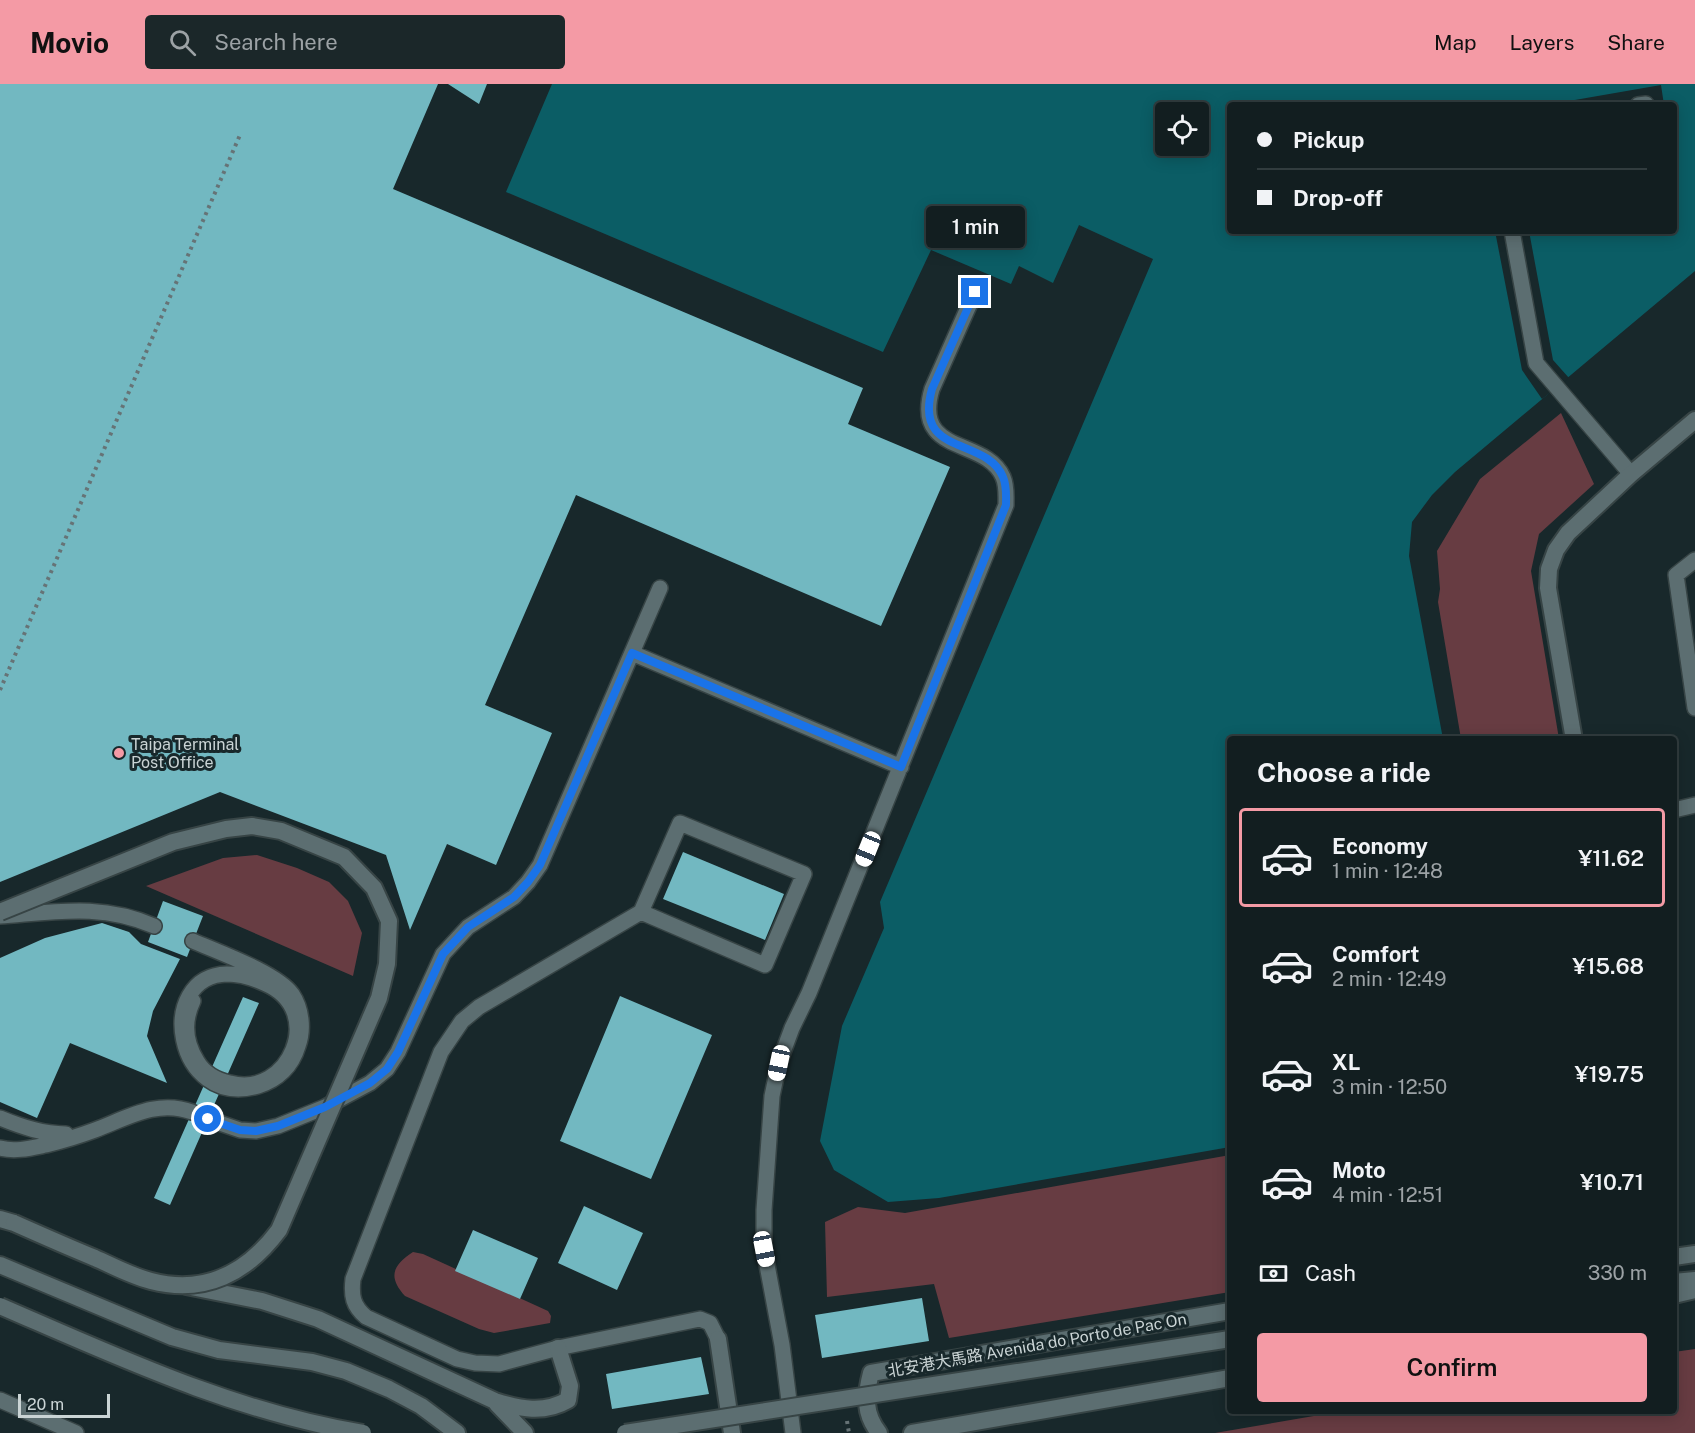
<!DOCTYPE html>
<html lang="en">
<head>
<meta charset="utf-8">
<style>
  body { margin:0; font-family:"Public Sans","Noto Sans SC",sans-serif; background:#1b2729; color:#f1f3f6; height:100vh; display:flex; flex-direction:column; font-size:22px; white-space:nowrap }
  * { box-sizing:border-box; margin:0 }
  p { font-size:20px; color:#9ca2a5 }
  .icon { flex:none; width:33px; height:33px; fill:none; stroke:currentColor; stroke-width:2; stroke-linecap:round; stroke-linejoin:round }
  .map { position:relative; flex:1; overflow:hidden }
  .details { position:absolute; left:1227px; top:652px; width:450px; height:678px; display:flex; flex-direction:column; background:#121e20; border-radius:6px; box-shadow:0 3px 15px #0003,0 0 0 2px #313c3e }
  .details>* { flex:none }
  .top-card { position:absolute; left:1227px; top:18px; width:450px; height:132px; border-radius:6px; box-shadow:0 3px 15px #0003,0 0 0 2px #313c3e; display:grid; align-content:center; height:132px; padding:0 30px; background:#121e20 }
  .controls { position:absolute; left:1155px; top:18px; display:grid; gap:12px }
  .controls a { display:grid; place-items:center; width:54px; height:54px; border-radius:6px; background:#121e20; box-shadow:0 3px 15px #0003,0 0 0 2px #313c3e; font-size:30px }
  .scale { position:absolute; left:18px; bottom:15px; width:92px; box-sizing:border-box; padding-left:6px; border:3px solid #cad4d5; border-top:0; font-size:16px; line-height:21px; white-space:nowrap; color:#cad4d5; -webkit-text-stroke:4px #18282b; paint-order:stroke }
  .end { position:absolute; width:27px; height:27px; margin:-14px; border:8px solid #1a73e8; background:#fff; box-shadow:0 0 0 3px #fff }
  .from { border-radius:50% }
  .bubble { position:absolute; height:42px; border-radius:6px; background:#121e20; box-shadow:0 3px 15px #0003,0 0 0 2px #313c3e; font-size:20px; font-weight:600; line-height:42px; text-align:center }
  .car { position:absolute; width:18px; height:36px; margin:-18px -9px; border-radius:8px; box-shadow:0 0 4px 2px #0007; background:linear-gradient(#fff 24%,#345 0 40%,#fff 0 76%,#345 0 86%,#fff 0) }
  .top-card b { display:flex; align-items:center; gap:21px; height:57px; font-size:22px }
  .top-card b+b { border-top:2px solid #313c3e }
  .top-card i { width:15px; height:15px; background:#f1f3f6 }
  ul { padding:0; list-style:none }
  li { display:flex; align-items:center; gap:18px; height:99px; margin:0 12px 9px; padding:0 18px; border:3px solid transparent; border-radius:6px }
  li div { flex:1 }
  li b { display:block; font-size:22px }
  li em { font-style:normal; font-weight:600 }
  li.on { border-color:#f49aa5 }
  li>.icon { width:54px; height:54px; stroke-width:1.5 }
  h2 { padding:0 30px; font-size:27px; line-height:72px }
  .pay { display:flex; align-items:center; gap:15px; height:66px; padding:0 30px; font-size:22px }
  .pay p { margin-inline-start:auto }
  .primary-button { display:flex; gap:12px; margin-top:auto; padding:12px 30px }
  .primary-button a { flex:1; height:69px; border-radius:6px; background:#f49aa5; color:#111; font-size:24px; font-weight:600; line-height:69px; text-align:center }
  header { display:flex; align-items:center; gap:36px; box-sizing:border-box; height:84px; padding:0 30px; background:#f49aa5; color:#111 }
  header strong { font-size:28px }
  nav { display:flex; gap:33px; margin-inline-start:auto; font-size:21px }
  .search { width:420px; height:54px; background:#1b2729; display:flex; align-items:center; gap:15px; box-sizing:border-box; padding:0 21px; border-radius:6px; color:#9ca2a5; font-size:22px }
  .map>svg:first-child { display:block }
</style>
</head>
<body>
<header>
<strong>Movio</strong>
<div class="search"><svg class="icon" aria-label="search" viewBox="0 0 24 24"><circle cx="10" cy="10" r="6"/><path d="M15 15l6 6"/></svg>Search here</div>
<nav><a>Map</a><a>Layers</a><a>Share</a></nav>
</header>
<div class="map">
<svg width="1695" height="1349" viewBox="0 0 1695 1349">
  <rect width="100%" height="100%" fill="#18282b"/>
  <path fill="#673c42" d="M1561,329L1594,400L1539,450L1531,487L1559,655H1461L1438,518L1440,505L1437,467L1480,395Z
    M257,771L297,784L329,798L348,817L362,849L353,892L146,802L223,774Z
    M1230,1071V1208L949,1254L934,1200L827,1213L825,1138L858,1123L905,1129Z
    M413,1168L423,1170L548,1227L551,1232L550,1239L494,1249L479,1245L405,1212C388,1193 392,1182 413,1168Z
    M1695,1265V1349H1215L1337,1328H1674V1268Z"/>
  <path fill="#0b5d65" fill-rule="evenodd" d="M552,0H1695V187L1455,388L1432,411L1412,438L1409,472L1443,655L1230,656V1063L939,1114L888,1118L834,1086L820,1057L842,942L884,844L880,818L1153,175L1079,141L1053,199L1019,182L1011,200L931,166L883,268L506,108ZM1230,21H1674V147H1230ZM1166,28H1198V62H1166Z"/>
  <path fill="#18282b" d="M1661,1L1664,21H1546Z
    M1495,147H1529L1553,276L1569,294L1542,315L1522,286Z"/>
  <path fill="#72b8c1" d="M0,0H438L393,105L863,304L848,340L950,383L881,542L576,411L485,621L552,649L496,781L447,760L410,846L386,771L220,708L0,798Z
    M448,0H487L479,20Z
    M683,768L784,810L765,856L663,815Z
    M163,817L203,832L187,873L148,858Z
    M102,839L129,848L141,860L180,875L153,927L147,952L167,999L70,959L37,1034L0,1018V874L45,854Z
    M620,912L712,951L651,1095L560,1057Z
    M243,913L259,919L170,1121L154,1114Z
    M584,1122L643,1149L617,1206L558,1179Z
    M473,1146L538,1174L520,1215L455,1187Z
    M922,1214L929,1257L822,1274L815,1231Z
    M701,1273L709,1310L612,1325L606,1290Z"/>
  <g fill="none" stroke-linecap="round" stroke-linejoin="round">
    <defs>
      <path id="service" d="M1638,21L1646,20
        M1512,147L1536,279L1631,390
        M1695,476L1676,491L1695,624
        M632,569L901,683
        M1674,726L1695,721
        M641,828L765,881L804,790L680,739L641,828L479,923L462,937L441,968L353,1195C351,1212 353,1222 366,1233L457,1275L475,1279L499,1280L558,1264L700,1235L710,1239L718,1255
        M0,832C55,828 102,819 154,842
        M193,857C218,868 277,889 292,910C302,925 304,946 298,962C292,982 278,996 258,1002C174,1026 154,892 227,890C241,890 253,894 266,900C327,927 289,1015 230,999C216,996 204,989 197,977C185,958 183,938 193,917
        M0,1034C22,1043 43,1050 66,1050
        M208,1035L240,1046L256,1047L278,1042L325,1023L370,999L387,985L398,968L443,870L468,843L514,813L528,798L540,781L660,504
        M0,1064C15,1068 31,1064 46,1061C62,1057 79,1052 95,1046C127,1034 157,1015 192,1028
        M0,1316L76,1349
        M793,1349L782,1261L764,1165V1126L772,1012L779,979L792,944L809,909L1006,421C1006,412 1007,402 1003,393C986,353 912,372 932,305L975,208"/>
      <path id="minor" d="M1574,656L1548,504L1549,485L1556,466L1568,449L1631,390L1695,336
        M0,1135L14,1139
        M1674,1173L1695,1170
        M0,1181L172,1253L219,1266L312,1278L346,1287L389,1305L421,1322L457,1349
        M1674,1198L1695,1196
        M186,1202L262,1217L318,1235L495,1317C520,1325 544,1330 568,1316L570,1302L558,1264
        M1674,1211L1695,1206
        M718,1255L732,1349
        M497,1320L525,1349
        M879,1349C864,1330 865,1312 871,1289L1230,1227
        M912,1349L1230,1294"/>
    </defs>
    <use href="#service" stroke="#374445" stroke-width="18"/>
    <use href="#minor" stroke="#374445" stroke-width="20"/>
    <path stroke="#667376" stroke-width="4" stroke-dasharray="3 4.5" stroke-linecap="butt" d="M0,606L240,51"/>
    <use href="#service" stroke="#5c6e71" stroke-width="15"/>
    <use href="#minor" stroke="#5c6e71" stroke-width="16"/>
    <defs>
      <path id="minor-bridge" d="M0,828L173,758L226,745L252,742L281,747L344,773L374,804L389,837L387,880L379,914L279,1146C247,1189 205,1211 151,1197C131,1192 113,1182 95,1174C68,1163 41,1151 14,1139
        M0,1222C118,1273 235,1328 363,1349
        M625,1349L1230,1255"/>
    </defs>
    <use href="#minor-bridge" stroke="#374445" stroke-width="20" stroke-linecap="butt"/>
    <path stroke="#667376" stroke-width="4" stroke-dasharray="3 4.5" stroke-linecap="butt" d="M847,1337L849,1349"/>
    <use href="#minor-bridge" stroke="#5c6e71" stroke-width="16"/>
  </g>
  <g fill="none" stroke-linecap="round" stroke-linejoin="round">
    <path stroke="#1a73e8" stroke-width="8" d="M208,1035L240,1046L256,1047L278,1042L325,1023L370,999L387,985L398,968L443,870L468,843L514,813L528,798L540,781L632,569L901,683L1006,421C1006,412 1007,402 1003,393C986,352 913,373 932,305L975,208"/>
  </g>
  <circle fill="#f49aa5" stroke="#18282b" stroke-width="2" cx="119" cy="669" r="6"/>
  <g text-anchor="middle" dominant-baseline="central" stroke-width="6" stroke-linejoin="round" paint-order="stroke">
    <g font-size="16" fill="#cad4d5" stroke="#18282b" text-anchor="start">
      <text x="131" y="660">Taipa Terminal<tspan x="131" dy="18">Post Office</tspan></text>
    </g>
    <g font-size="16" fill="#cad4d5" stroke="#18282b">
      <text transform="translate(1037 1261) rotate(-10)">北安港大馬路 Avenida do Porto de Pac On</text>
    </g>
  </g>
</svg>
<div class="controls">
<a><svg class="icon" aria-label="locate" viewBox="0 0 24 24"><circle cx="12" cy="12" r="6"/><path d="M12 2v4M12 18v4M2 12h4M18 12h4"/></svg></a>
</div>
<div class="scale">20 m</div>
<i class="end from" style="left:208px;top:1035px"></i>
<i class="end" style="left:975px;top:208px"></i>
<div class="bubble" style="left:926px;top:122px;width:99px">1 min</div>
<i class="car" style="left:868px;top:765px;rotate:202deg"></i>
<i class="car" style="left:779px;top:979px;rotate:192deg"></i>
<i class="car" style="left:764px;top:1165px;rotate:169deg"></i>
<div class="top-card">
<b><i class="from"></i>Pickup</b>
<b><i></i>Drop-off</b>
</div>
<section class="details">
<h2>Choose a ride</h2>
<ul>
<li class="on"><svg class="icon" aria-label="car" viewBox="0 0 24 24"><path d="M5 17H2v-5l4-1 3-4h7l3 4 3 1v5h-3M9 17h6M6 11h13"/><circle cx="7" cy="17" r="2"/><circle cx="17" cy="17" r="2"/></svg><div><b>Economy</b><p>1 min · 12:48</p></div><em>¥11.62</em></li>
<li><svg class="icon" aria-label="car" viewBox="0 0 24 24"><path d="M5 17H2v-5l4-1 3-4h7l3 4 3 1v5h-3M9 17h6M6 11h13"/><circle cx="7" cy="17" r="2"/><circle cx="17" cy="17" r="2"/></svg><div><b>Comfort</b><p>2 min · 12:49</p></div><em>¥15.68</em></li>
<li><svg class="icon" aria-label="car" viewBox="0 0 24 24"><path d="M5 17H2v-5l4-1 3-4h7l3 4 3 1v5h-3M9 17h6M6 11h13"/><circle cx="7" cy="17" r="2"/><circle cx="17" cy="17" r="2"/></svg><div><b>XL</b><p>3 min · 12:50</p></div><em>¥19.75</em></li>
<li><svg class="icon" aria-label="car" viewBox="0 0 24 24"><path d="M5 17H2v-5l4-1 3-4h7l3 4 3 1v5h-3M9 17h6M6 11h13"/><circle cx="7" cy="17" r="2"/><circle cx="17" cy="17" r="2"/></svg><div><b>Moto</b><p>4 min · 12:51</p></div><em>¥10.71</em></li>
</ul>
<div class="pay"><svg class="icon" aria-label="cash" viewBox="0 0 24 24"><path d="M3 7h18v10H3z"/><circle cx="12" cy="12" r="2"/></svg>Cash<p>330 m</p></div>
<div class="primary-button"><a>Confirm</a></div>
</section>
</div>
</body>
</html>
